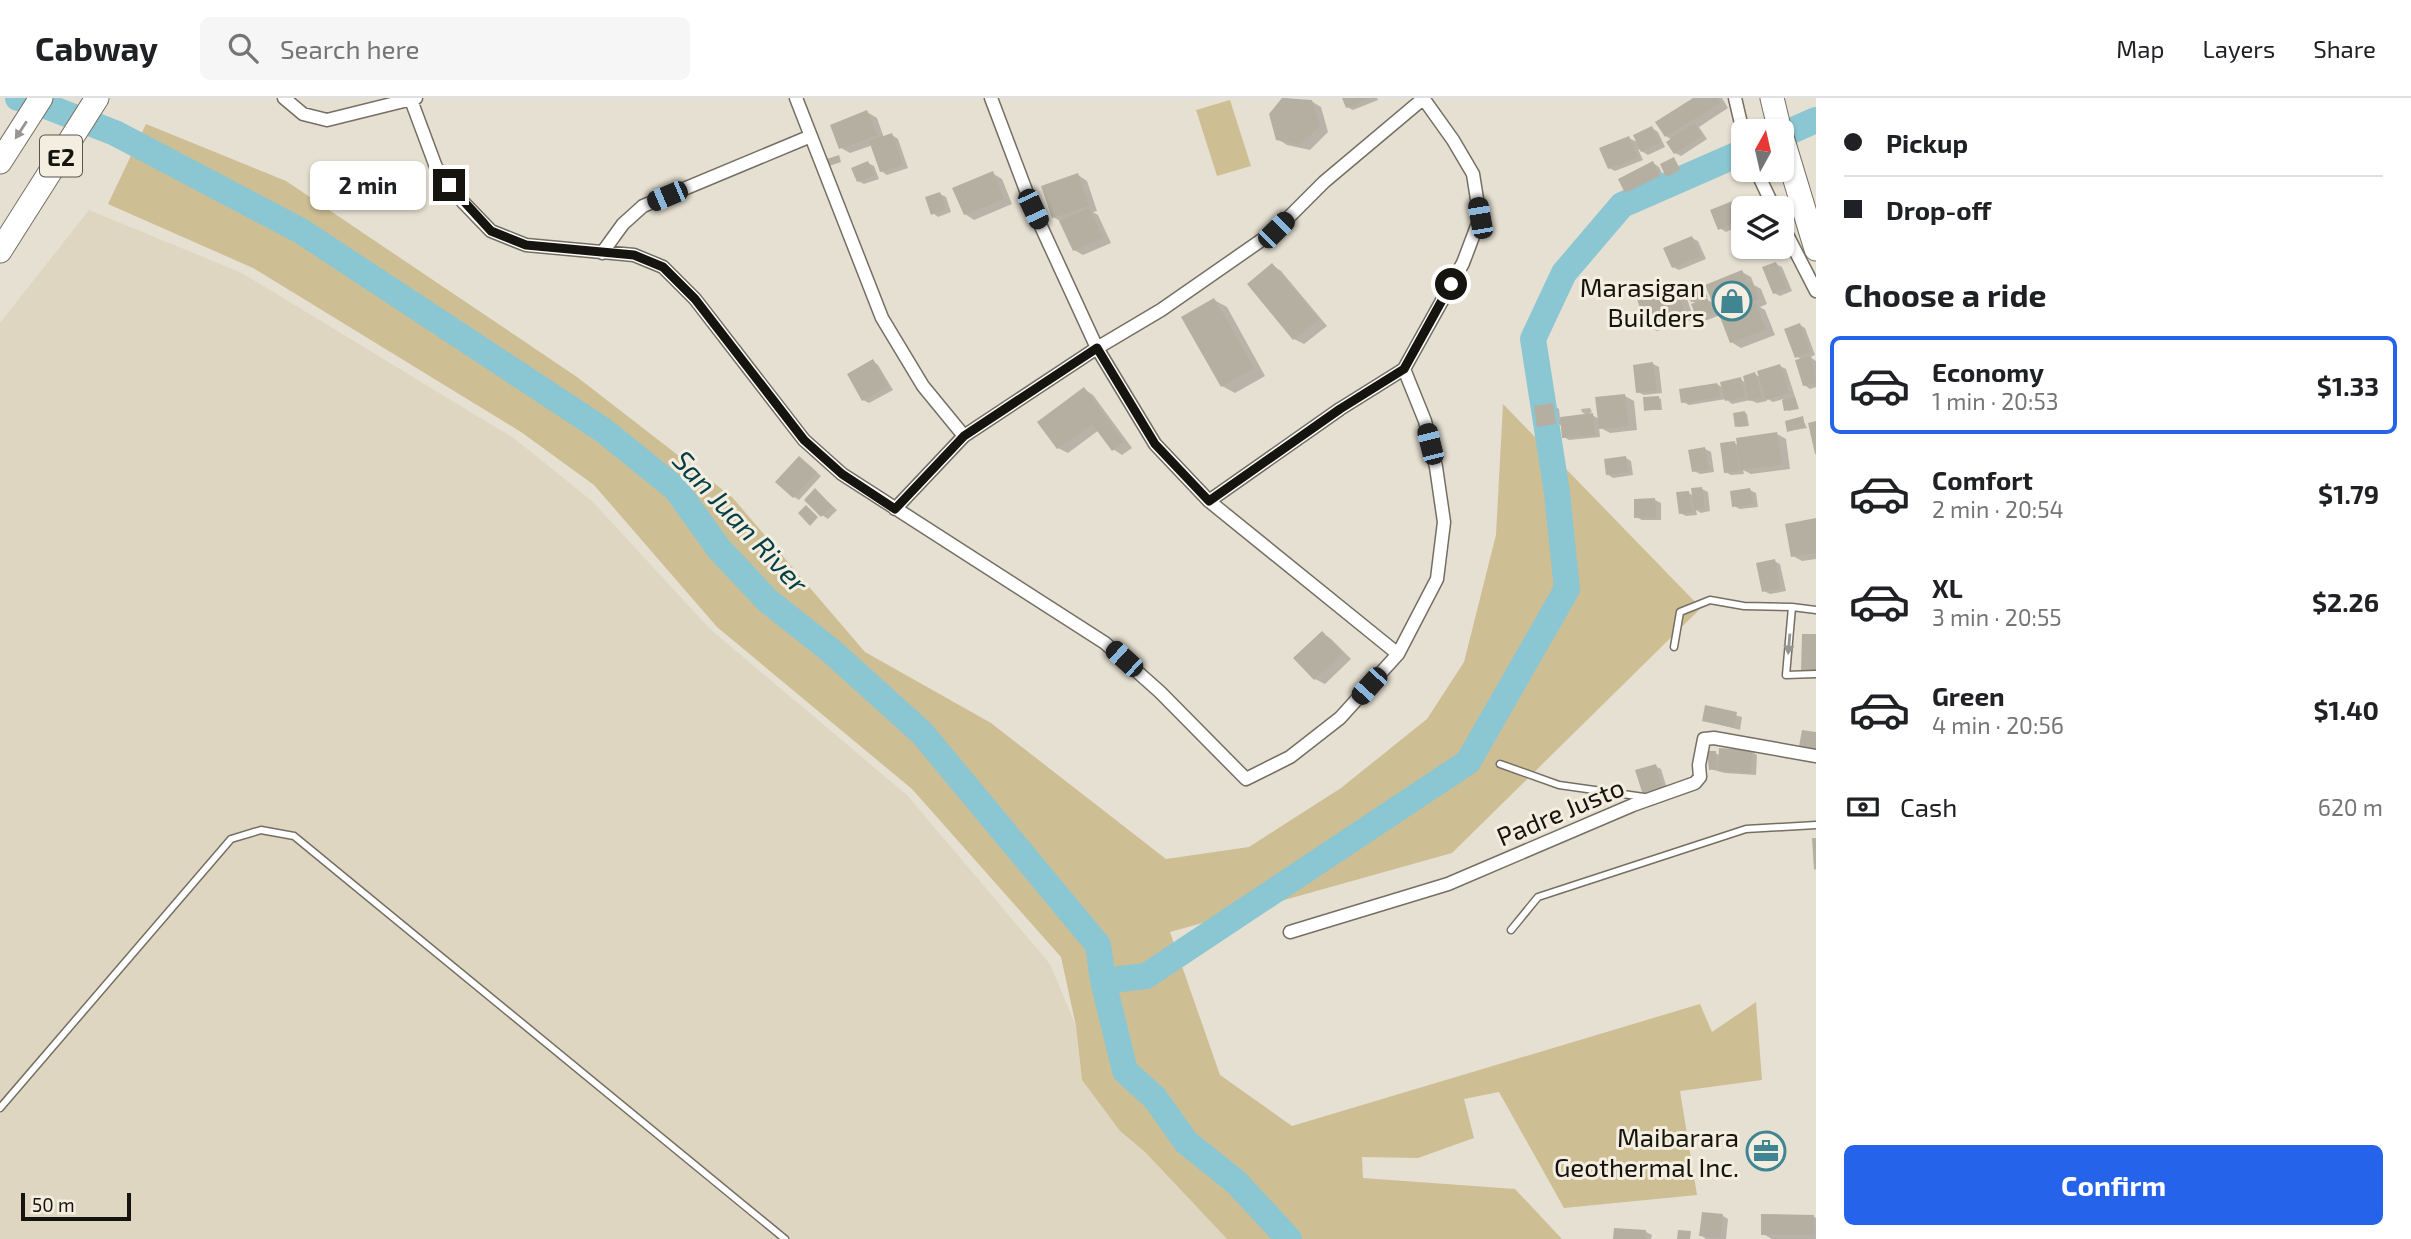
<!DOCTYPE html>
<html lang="en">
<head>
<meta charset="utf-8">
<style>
  body { margin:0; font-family:"Exo 2",sans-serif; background:#f6f6f6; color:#202124; height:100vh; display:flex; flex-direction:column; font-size:26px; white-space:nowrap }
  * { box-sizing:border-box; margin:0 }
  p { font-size:23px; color:#757577 }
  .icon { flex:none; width:38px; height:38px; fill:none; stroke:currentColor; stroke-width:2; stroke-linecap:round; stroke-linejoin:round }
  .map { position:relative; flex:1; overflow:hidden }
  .sheet { display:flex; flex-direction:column; background:#fff; width:595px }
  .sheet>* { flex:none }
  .top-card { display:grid; align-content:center; height:154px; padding:0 28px; background:#fff }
  .needle { width:46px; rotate:8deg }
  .controls { position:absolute; left:1731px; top:21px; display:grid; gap:14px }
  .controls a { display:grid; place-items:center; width:63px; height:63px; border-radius:10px; background:#fff; box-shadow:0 2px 5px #0004; font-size:35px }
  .scale { position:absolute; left:21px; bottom:18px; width:110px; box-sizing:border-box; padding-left:7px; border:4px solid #16140f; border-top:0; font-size:19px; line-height:24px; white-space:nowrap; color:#16140f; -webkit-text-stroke:5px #f3eedf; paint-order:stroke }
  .end { position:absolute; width:32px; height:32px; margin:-16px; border:9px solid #16140f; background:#fff; box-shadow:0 0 0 4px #fff }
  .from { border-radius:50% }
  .bubble { position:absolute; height:49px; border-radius:10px; background:#fff; box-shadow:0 2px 5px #0004; font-size:23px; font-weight:700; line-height:49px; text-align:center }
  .car { position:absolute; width:21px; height:42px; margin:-21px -10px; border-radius:9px; box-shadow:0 0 5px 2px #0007; background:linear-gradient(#222 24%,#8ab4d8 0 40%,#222 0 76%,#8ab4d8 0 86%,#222 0) }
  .top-card b { display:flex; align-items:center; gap:24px; height:66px; font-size:26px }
  .top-card b+b { border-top:2px solid #e0e0e0 }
  .top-card i { width:18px; height:18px; background:#202124 }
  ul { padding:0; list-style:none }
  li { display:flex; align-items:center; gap:21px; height:98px; margin:0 14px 10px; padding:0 14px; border:4px solid transparent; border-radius:10px }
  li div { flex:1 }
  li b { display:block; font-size:26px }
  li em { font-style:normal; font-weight:700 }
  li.active { border-color:#2563eb }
  li>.icon { width:63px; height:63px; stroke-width:1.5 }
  h2 { padding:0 28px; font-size:32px; line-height:84px }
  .pay { display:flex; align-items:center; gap:18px; height:77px; padding:0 28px; font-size:26px }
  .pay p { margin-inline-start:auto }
  .primary-button { display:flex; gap:14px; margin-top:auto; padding:14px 28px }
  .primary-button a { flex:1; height:80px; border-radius:10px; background:#2563eb; color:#fff; font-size:28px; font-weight:700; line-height:80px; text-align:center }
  header { display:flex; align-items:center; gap:42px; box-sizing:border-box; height:98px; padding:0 35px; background:#fff; border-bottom:2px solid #e0e0e0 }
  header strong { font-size:33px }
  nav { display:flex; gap:38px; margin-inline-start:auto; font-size:24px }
  .search { width:490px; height:63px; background:#f6f6f6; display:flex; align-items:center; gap:18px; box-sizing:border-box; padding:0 24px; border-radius:10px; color:#757577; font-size:26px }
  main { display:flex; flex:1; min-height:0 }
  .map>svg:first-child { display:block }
</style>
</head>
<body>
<header>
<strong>Cabway</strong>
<div class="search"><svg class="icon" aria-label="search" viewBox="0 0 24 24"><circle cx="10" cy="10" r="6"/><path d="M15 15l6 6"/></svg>Search here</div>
<nav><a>Map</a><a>Layers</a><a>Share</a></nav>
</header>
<main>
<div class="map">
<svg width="1816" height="1141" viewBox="0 0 1816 1141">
  <rect width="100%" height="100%" fill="#e6e0d2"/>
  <path fill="#dfd6c1" d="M89,112L242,175L515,341L592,403L710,531L907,697L1050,866L1076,928L1082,982L1120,1033L1145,1054L1227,1141H0V225Z"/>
  <path fill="#cebe94" d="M1230,2L1251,68L1217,78L1196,12Z
    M146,26L286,83L577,279L732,399L865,554L991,625L1166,761L1249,749L1341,690L1427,621L1464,564L1496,437L1503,306L1701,510L1452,755L1170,834L1220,977L1292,1028L1700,906L1712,934L1756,904L1762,982L1680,993L1697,1097L1564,1110L1499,994L1464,1001L1474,1040L1418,1060L1362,1059L1363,1080L1515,1091L1562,1141H1227L1145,1054L1120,1033L1082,982L1076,928L1061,859L912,691L717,529L594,387L521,334L253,170L108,106Z"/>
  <path fill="#0003" d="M1284,0L1311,3L1321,9L1328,34L1310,52L1287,47L1278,41L1270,17Z
    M1344,0H1377L1378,2L1353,12L1347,9Z
    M1696,0H1722L1728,10L1699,29L1707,41L1681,58L1675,55L1672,42L1666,38Z
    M867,14L877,20L884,40L892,37L898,41L908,70L887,77L881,73L873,47L850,55L841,50Z
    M1652,30L1658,34L1665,49L1648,57L1638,51L1643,62L1615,73L1609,70L1629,40L1639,45Z
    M1674,61L1682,73L1670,79L1667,78Z
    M868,65L874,68L879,81L864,86L858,83Z
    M1653,65L1659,69L1665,82L1632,98L1626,94Z
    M992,75L1002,81L1012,106L974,122L965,116Z
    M1078,77L1087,83L1097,113L1093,114L1098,117L1111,145L1083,157L1074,152L1062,124L1053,119Z
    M940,96L946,99L951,114L938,119L933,115Z
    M1745,100L1750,103L1754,110H1743V126L1726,134L1720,130Z
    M1692,140L1698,143L1706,161L1679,172L1673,169Z
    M1776,166L1782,169L1792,193L1780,198L1774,195Z
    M1272,167L1281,173L1327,228L1304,246L1294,241L1249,186Z
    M1742,174L1751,179L1754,187L1761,191L1767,206L1760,209L1765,212L1775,237L1741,250L1731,244L1724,219L1720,217L1705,223L1699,219L1697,206L1692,203L1703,192L1708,199L1704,200L1715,206Z
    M1675,187L1684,192L1694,221L1657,233L1648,228Z
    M1214,202L1227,209L1265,278L1235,295L1222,288Z
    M1800,227L1805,230L1815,257L1810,259L1816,263V289L1810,291L1804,287L1802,262L1796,258Z
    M873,263L878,267L893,292L869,305L863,302Z
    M1653,266L1659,269L1662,295L1644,297L1638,294Z
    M1780,268L1786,271L1799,311L1788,313L1783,301L1773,304L1766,300L1767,303L1757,305L1750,302L1732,306L1726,301L1689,307L1683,304L1717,286L1723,290L1740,281L1746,285L1755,276L1761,280Z
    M1084,291L1093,297L1132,350L1122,357L1113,351L1099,332L1068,355L1058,350Z
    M1625,298L1634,303L1637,332L1610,335L1599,329L1600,339L1569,342L1564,339L1562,328L1549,321L1548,324L1558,329L1545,331L1539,328L1553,307L1559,311L1560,321L1588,318L1582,314L1581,311L1590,310L1592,314L1589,315L1599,321Z
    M1658,300L1661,301L1662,312H1646Z
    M1745,315L1747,316L1749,328L1739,329L1737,328Z
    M1802,320L1807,330L1789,333Z
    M1777,336L1786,341L1790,371L1751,376L1743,372L1744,376L1731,377L1725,374L1734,345L1739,348Z
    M1705,351L1711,354L1714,374L1700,376L1694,373Z
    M1626,360L1631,363L1633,377L1613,380L1607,376Z
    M805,364L821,378L799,402L794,399Z
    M1702,391L1708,394L1710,413L1701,415L1696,412L1697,417L1686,418L1680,415L1689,395L1694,398Z
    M1750,392L1756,395L1758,409L1740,411L1734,408Z
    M816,393L837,412L828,421L822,417Z
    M1655,402L1661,405V422H1642L1636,419Z
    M1816,422V461L1802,463L1793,458Z
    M1774,463L1780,466L1786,493L1770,496L1764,493Z
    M1322,535L1331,541L1351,561L1325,586L1315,581Z
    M1707,609L1742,619L1740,632L1704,622Z
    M1752,654L1757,657L1756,677L1725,675L1710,671L1715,655L1721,658Z
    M1655,668L1661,671L1668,694L1650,699Z
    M1723,1118L1728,1121L1726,1141H1706L1701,1137Z
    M1813,1118L1816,1120V1141H1772L1763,1136Z
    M1646,1134L1652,1137L1651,1141H1615Z"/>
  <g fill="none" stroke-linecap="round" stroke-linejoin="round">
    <path stroke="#8bc6d3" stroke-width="26" d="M18,0L38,5L115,35L301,133L603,332L676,391L719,451L768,503L830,552L922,635L1098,847L1103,883L1125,973L1155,1000L1186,1044L1236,1084L1289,1141
      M1782,37L1816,22
      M1103,883L1146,878L1468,664L1567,491L1557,395L1533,241L1564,175L1622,107L1743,54"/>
  </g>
  <path fill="#b5afa1" d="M1282,0L1312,2L1320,28L1300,47L1276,42L1269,16Z
    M1342,0H1371L1346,10Z
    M1693,0H1717L1720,5L1665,39L1655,24Z
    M867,12L877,37L839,51L830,27Z
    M1694,25L1702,38L1674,56L1666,44Z
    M1652,28L1660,45L1641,54L1633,37Z
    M892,35L903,67L880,74L869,43Z
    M1629,38L1638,59L1608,71L1599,50Z
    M839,57L841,64L829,68L827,61Z
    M1674,59L1680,72L1666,79L1660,66Z
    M868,63L874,78L857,84L851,70Z
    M1653,63L1660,78L1625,95L1618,81Z
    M993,73L1004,101L964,117L952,90Z
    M1078,75L1089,108L1052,120L1041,88Z
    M940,94L946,111L931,117L925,99Z
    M1745,98L1750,110H1743V121L1718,132L1710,112Z
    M1089,110L1103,140L1073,153L1059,123Z
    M1692,138L1701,158L1672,170L1663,150Z
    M1776,164L1787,190L1773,196L1762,169Z
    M1272,165L1319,222L1293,242L1247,186Z
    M1742,172L1748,185L1752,183L1759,201L1718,218L1705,187Z
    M1675,185L1685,216L1646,229L1636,198Z
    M1704,190L1707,198L1691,204L1688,196Z
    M1214,200L1254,270L1221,289L1181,219Z
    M1707,200L1713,214L1697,221L1691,206Z
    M1756,205L1766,231L1730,245L1720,219Z
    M1638,217L1641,230L1633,232L1630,220Z
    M1800,225L1810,254L1795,260L1784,231Z
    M1811,258L1816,285L1803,288L1795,262Z
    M873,261L888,288L862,303L847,276Z
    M1653,264L1657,292L1636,295L1633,267Z
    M1780,266L1789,295L1766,302L1757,273Z
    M1755,274L1762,300L1749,303L1743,278Z
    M1741,279L1745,299L1725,303L1720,284Z
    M1717,285L1720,299L1681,305L1679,291Z
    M1084,289L1124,344L1112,353L1092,326L1057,351L1037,324Z
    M1625,296L1629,328L1599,331L1595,299Z
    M1659,298L1660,311L1644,313L1643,299Z
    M1795,299L1798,310L1784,313L1782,302Z
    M1553,305L1556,326L1537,329L1534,308Z
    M1745,313L1747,327L1735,329L1733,315Z
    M1593,315L1595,337L1562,340L1560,319Z
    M1803,318L1805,329L1787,334L1785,323Z
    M1816,323V356H1815L1808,325Z
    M1777,334L1782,367L1740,372L1736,340Z
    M1735,343L1739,373L1724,375L1720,345Z
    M1705,349L1709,371L1692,374L1688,352Z
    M799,358L817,374L793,400L775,384Z
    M1626,358L1628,374L1606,377L1604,361Z
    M1702,389L1705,411L1694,412L1691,390Z
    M815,390L832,408L821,419L804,402Z
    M1750,390L1753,406L1732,409L1730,393Z
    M1689,393L1692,414L1679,416L1676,394Z
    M1655,400L1656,419L1634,420V401Z
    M806,407L818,419L810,428L798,415Z
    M1816,420V455L1791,459L1785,426Z
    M1775,461L1781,490L1762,494L1756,465Z
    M1322,533L1343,555L1314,582L1293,560Z
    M1802,536H1816V572H1801Z
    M1705,607L1737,614L1734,630L1702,623Z
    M1802,632L1816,634V657L1798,654Z
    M1719,650L1752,652L1751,675L1718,673Z
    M1707,653H1716L1717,671L1709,672Z
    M1656,666L1663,691L1643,697L1635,672Z
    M1812,740H1816V771L1814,772Z
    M1702,1114L1723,1116L1720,1140L1699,1138Z
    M1761,1116L1814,1117L1813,1137H1761Z
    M1614,1130L1646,1132V1141H1613Z
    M1678,1132L1691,1133L1690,1141H1677Z"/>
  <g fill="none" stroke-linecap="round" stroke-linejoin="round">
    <defs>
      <path id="lane" d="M1816,512L1792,509L1786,577L1816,576
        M1674,549L1680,514L1710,502L1744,508L1792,509
        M1500,666L1559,687L1644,699
        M1511,832L1538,799L1746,731L1816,727
        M0,1010L231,741L261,732L294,738L785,1141"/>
      <path id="street" d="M284,0L303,16L327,22L416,0
        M796,0L882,220L923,288L964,338
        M991,0L1033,111L1097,250L1155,346L1209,403L1398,556
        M1735,0L1743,34
        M411,2L436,69L463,104L491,133L526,147L634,157L663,169L695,201L804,342L842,376L1105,545L1160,594L1246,681L1290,659L1340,620L1398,556L1437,481L1444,424L1436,369L1425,323L1404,271
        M1756,72L1774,110
        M1782,127L1816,193
        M602,155L623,126L643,108L811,38
        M1209,403L1340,311L1404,271L1463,165L1480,120L1473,76L1453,42L1423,0
        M895,411L964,338L1097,250L1161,212L1276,132L1324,84L1424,0
        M1290,834L1448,786L1633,707L1695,685L1700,679L1699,667L1704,641L1714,640L1816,658"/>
      <path id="highway" d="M1772,0L1780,33
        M1782,39L1816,151
        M0,64L41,0
        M0,153L97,0"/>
    </defs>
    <use href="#lane" stroke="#756f63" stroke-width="9"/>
    <use href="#street" stroke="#756f63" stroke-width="15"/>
    <use href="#highway" stroke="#756f63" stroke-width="25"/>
    <use href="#lane" stroke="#fff" stroke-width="6"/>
    <use href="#street" stroke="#fff" stroke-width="12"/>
    <use href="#highway" stroke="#fff" stroke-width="23"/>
  </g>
  <defs><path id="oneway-solid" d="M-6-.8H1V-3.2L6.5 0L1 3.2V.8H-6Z" transform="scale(1.75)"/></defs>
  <g fill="#969593">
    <use href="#oneway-solid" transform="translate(21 32) rotate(123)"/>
    <use href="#oneway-solid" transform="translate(1789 546) rotate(95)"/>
  </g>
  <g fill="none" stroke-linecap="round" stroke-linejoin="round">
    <path stroke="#16140f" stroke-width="9" d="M449,87L491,133L526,147L634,157L663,169L695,201L804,342L842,376L895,411L964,338L1097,250L1155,346L1209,403L1340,311L1404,271L1451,186"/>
  </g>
  <defs>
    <symbol id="shop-ring" viewBox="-11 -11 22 22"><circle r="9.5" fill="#f3eedf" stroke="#408592" stroke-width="1.5"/><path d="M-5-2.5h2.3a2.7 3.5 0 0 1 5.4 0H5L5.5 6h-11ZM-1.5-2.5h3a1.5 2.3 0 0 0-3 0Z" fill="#408592"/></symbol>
    <symbol id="office-ring" viewBox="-11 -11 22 22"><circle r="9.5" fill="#f3eedf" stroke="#408592" stroke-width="1.5"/><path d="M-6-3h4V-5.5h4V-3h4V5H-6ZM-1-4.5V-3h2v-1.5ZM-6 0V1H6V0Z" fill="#408592"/></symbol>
  </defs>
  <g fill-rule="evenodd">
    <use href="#shop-ring" x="1710" y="181" width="44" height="44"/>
    <use href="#office-ring" x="1744" y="1031" width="44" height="44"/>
  </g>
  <g text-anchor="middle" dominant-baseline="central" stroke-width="6" stroke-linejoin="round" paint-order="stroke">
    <rect fill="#f3eedf" stroke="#58554d" stroke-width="2" x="40" y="37.5" width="42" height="41" rx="5"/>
    <g font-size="24" font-weight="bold" fill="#16140f">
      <text x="61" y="58">E2</text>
    </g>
    <g font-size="26" fill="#16140f" stroke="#f3eedf" text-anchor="end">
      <text x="1705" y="188">Marasigan<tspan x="1705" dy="30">Builders</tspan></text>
      <text x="1739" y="1038">Maibarara<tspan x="1739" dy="30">Geothermal Inc.</tspan></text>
    </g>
    <g font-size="26" fill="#16140f" stroke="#f3eedf">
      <text transform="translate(1560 713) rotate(-23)">Padre Justo</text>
    </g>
    <g font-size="28" font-style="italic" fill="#033d47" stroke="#f3eedf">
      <text transform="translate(741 423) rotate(47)">San Juan River</text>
    </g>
  </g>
</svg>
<div class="controls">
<a><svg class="needle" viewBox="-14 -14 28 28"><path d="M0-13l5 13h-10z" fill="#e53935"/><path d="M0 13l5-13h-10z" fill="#757577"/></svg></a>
<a><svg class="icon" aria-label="layers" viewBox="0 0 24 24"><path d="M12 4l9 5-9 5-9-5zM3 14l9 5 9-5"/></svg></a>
</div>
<div class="scale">50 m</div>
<i class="end from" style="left:1451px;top:186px"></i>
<i class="end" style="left:449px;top:87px"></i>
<div class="bubble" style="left:310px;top:63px;width:116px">2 min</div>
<i class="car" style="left:667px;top:98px;rotate:247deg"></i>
<i class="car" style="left:1033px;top:111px;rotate:155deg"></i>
<i class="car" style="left:1480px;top:120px;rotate:350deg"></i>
<i class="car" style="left:1276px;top:132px;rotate:45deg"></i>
<i class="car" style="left:1430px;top:346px;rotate:346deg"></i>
<i class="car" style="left:1124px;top:561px;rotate:312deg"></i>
<i class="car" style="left:1369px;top:588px;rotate:222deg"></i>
</div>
<section class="sheet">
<div class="top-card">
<b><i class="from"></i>Pickup</b>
<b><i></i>Drop-off</b>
</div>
<h2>Choose a ride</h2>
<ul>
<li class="active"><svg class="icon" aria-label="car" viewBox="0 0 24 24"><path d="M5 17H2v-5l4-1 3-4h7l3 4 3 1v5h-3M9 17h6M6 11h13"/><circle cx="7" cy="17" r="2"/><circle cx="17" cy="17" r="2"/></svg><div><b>Economy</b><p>1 min · 20:53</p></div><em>$1.33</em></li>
<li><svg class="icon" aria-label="car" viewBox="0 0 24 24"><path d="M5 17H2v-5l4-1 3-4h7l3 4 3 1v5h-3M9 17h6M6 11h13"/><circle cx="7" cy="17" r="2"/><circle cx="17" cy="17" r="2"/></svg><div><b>Comfort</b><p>2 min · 20:54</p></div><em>$1.79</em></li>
<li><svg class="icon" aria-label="car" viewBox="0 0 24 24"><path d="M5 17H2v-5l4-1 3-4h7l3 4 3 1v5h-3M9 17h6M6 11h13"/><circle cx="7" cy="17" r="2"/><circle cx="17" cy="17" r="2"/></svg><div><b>XL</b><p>3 min · 20:55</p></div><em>$2.26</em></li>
<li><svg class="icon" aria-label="car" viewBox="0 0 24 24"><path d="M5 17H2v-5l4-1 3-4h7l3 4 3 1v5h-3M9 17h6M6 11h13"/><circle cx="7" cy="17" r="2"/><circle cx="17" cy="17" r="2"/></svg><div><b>Green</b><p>4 min · 20:56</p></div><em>$1.40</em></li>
</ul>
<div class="pay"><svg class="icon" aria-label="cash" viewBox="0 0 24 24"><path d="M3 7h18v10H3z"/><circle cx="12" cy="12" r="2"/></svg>Cash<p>620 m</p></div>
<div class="primary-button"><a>Confirm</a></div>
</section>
</main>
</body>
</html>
